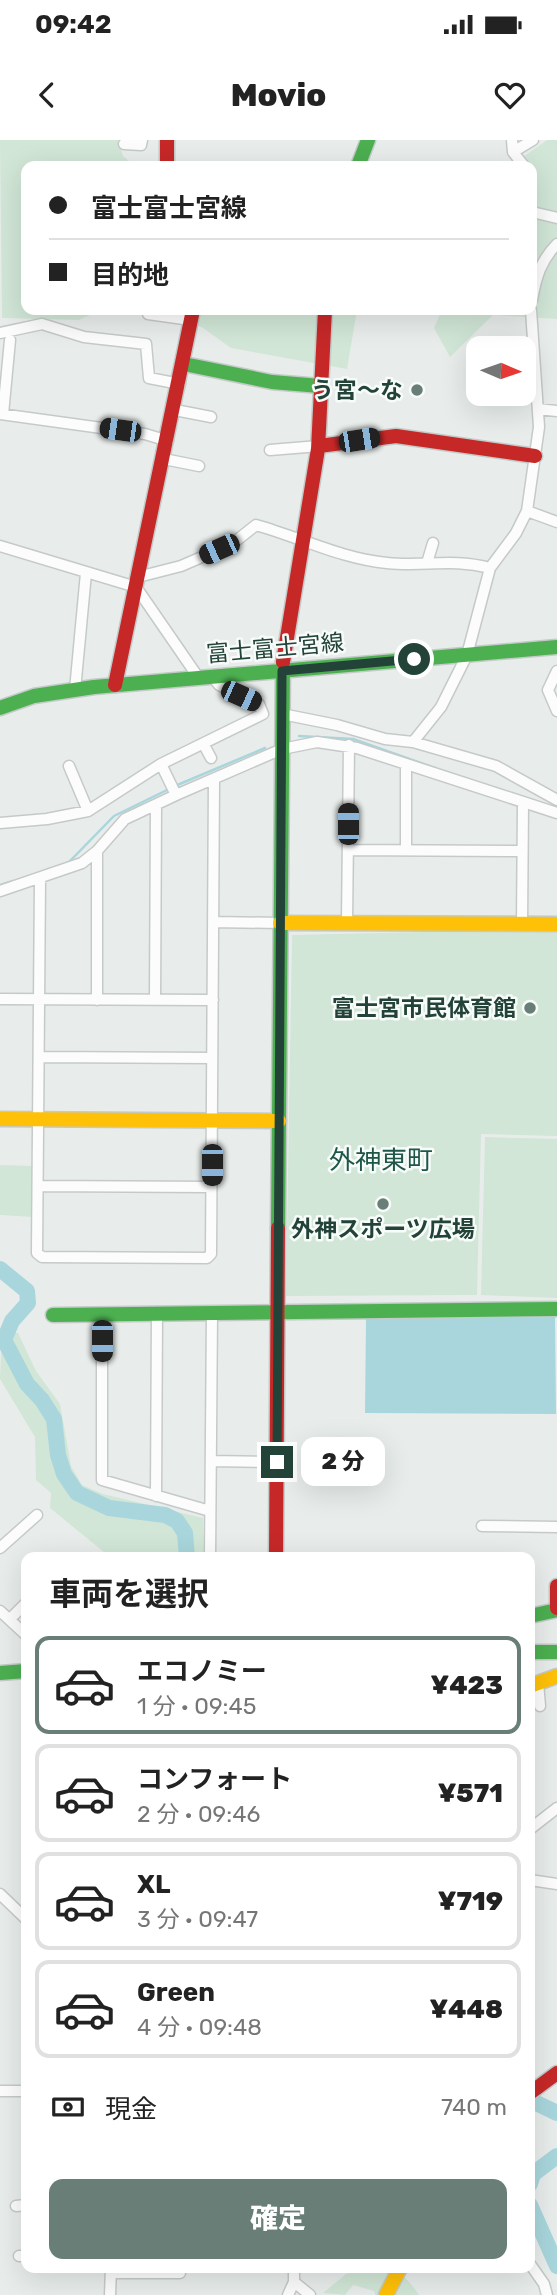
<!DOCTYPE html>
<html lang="ja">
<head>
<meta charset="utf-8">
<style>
  body { margin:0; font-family:Rubik,"Noto Sans JP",sans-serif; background:#f6f6f6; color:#222; height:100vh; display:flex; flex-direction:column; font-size:26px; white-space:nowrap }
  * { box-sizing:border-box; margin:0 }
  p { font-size:23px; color:#767676 }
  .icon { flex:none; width:38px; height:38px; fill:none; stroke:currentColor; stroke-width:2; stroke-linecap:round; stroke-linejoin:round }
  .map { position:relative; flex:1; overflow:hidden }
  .details { position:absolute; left:21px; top:1412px; width:514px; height:721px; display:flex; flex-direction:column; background:#fff; border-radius:14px; box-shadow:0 7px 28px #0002 }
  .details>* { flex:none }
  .guide { position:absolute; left:21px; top:21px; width:516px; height:154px; border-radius:14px; box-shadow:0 7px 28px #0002; display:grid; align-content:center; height:154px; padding:0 28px; background:#fff }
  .needle { width:46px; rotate:92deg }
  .controls { position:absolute; left:466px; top:196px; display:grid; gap:14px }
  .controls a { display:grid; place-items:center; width:70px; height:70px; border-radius:14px; background:#fff; box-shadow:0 7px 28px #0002; font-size:35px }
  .end { position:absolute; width:32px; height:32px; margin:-16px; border:9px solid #234339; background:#fff; box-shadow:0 0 0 4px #fff }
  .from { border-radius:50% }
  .bubble { position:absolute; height:49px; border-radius:14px; background:#fff; box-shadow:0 7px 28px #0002; font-size:23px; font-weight:800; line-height:49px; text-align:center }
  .car { position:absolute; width:21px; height:42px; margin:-21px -10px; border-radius:9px; box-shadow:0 0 5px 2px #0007; background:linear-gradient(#222 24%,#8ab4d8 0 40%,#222 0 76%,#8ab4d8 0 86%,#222 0) }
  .guide b { display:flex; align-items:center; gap:24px; height:66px; font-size:26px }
  .guide b+b { border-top:2px solid #e0e0e0 }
  .guide i { width:18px; height:18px; background:#222 }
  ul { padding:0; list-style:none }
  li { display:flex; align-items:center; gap:21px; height:98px; margin:0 14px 10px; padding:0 14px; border:4px solid #e0e0e0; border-radius:14px }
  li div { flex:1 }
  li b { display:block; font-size:26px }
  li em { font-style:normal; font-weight:800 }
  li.current { border-color:#687e77 }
  li>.icon { width:63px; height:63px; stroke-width:1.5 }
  h2 { padding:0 28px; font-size:32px; line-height:84px }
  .pay { display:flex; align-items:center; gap:18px; height:77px; padding:0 28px; font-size:26px }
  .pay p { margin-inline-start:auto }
  .cta { display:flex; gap:14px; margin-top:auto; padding:14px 28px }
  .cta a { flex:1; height:80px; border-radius:14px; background:#687e77; color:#fff; font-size:28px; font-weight:800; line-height:80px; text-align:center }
  .status { display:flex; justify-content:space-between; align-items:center; height:49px; padding:0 35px; background:#fff; direction:ltr }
  .status svg { height:19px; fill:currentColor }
  header { display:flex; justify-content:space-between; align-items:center; height:91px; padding:0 28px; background:#fff; font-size:32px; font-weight:800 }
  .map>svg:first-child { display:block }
</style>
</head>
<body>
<div class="status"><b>09:42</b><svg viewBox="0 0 49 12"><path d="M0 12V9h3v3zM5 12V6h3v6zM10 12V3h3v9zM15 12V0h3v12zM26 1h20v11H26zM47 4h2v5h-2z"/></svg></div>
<header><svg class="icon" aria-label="back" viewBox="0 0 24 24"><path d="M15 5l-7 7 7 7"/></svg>Movio<svg class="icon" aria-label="heart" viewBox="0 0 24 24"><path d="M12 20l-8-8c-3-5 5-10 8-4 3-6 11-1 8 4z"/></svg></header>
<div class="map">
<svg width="557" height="2155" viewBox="0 0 557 2155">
  <rect width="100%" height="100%" fill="#e8edeb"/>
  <path fill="#d1e6d7" d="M0,0H118L123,16L135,26H26V170H100L79,180L2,178Z
    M547,0H557V179L493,175L450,217L434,188L442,170H532V26H502L523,17Z
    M168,170H357L347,229L231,208L203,188L170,174Z
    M557,789V996L481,994L477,1155L286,1156L292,795Z
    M485,997L557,999V1158L481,1155Z
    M0,1025L34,1026L33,1077L0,1075Z
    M2,1190L18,1193L36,1231L60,1264L71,1326L82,1345L103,1354L203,1378L204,1417H110L50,1368L51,1353L36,1340L35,1297L0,1239Z
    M375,2128C398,2128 407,2137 419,2155H375L374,2151L353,2145L345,2155L323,2153L346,2134Z"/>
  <path fill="#a8d6dc" d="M555,1177L556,1274L365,1273L366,1179Z"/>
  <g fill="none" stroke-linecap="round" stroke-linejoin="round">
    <path stroke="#a8d6dc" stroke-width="2.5" d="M299,596L353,599L435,628
      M175,646L265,608
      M69,722L114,676L169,649
      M0,745L13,741"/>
    <path stroke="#a8d6dc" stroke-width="16" d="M0,1129L27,1151L28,1163L12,1181L4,1200L27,1244L42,1260L54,1279L58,1315L64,1334L77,1353L109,1368L165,1375L177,1381L185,1393L187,1418
      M530,1960L557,1973
      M530,2044L533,2034L557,2016
      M530,2065L557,2126"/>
    <defs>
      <path id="street" d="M512,0L513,12L533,0
        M124,4L141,5L142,0
        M513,12L524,26
        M532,72L557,78
        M532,160C536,137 541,120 557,104
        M148,174L191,180
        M0,193L42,184L84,197L146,204L149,238L180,244
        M538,269L557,271
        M175,270L211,277
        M0,274L145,294L168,301
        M3,274L10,200
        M270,310L319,306
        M164,319L199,326
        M527,371L557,382
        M0,406L136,447L198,537
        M427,423L433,403
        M138,437L181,426L232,404L256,385C299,397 342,419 387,423C425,427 451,418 490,428
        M557,531L548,550L557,571
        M75,550L86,433
        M282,574L337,585L385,599L413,602L496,626L557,660
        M413,602L441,567L467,515L490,428L516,393L527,371L539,287L531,170
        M204,605L211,618
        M161,624L176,655
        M69,626L88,671
        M0,683L47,679L88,671L161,624L263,574L259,564L219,545L212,536
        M348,710L522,711
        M406,710V624
        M97,711V860
        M40,739L37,1113L42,1117L207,1118L211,1114L214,639
        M0,751L82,723L97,711L125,679L176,655L282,609L317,602L357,608L557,673
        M213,782L280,783
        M347,782L349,605
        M522,784L523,662
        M0,859L213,860
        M155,860L156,665
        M39,917L212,918
        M38,1046L211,1047
        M102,1174V1340L210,1371
        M211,1321L277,1322
        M156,1356L157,1172
        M482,1386L557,1387
        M0,1408L37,1375
        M210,1418L212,1172
        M0,1471L26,1495
        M10,1479L26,1463
        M538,1543L540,1566
        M530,1689L557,1668
        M530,1740L557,1744
        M0,1754L26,1779
        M0,1951H26
        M16,2066L26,2065
        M19,2116H26
        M530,2124L544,2144L547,2155
        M111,2133H180
        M294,2142L310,2155
        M110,2155L111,2128
        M288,2155L294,2142V2128"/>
      <path id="fast" d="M358,26L368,0
        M184,224L272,242L320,246
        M0,568L34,556L94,547L557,507
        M278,1088L283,522
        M53,1175L557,1169
        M530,1476L557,1470
        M530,1512H557
        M0,1533L26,1531"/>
      <path id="slow" d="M280,783L557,784
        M0,979L279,981
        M530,1546L557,1536
        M386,2155L400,2128"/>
      <path id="jam" d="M167,0V26
        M319,306L396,296L535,316
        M283,522L318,309L325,170
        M115,545L193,170
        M276,1418L278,1088
        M557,1446V1468
        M530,1953L557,1933"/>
    </defs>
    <use href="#street" stroke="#c5cac8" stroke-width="13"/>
    <use href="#fast" stroke="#c3cac8" stroke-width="17"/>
    <use href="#slow" stroke="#c3cac8" stroke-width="17"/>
    <use href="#jam" stroke="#c3cac8" stroke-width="17"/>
    <use href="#street" stroke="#fcfcfc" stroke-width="10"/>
    <use href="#fast" stroke="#4caf50" stroke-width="14"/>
    <use href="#slow" stroke="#ffc107" stroke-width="14"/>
    <use href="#jam" stroke="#c62828" stroke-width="14"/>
  </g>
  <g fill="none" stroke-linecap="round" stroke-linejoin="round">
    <path stroke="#234339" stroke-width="9" d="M277,1322L282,531L414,519"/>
  </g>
  <g fill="#687e77" stroke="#f7fbf9" stroke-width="2.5">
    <circle cx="417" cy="250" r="7"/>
    <circle cx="530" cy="868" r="7"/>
    <circle cx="383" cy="1064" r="7"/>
  </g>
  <g text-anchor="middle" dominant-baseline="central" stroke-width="5" stroke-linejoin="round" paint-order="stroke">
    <g font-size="23" font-weight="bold" fill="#234339" stroke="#f7fbf9" text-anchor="end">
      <text x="403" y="250">う宮〜な</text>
      <text x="516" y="868">富士宮市民体育館</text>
      <text x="383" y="1089" text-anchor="middle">外神スポーツ広場</text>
    </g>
    <g font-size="23" fill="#234339" stroke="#f7fbf9">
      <text transform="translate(275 508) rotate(-5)">富士富士宮線</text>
    </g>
    <g font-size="26" fill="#1e5647" stroke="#f7fbf9">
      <text x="381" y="1020">外神東町</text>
    </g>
  </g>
</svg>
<div class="controls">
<a><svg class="needle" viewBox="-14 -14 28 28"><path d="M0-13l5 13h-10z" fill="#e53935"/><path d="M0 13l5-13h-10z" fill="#767676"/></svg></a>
</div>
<i class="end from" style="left:414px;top:519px"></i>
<i class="end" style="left:277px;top:1322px"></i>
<div class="bubble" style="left:301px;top:1297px;width:84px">2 分</div>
<i class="car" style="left:120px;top:290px;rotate:278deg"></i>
<i class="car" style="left:359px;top:300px;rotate:81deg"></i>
<i class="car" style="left:219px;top:409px;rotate:246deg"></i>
<i class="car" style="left:241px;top:556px;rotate:114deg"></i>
<i class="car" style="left:348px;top:684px;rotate:0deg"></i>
<i class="car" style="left:212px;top:1025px;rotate:180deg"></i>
<i class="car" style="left:102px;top:1201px;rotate:180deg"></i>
<div class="guide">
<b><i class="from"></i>富士富士宮線</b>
<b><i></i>目的地</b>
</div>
<section class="details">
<h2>車両を選択</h2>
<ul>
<li class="current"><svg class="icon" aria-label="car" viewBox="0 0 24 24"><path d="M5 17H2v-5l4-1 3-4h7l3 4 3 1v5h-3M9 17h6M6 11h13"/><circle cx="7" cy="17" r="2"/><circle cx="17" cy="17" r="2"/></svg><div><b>エコノミー</b><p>1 分 · 09:45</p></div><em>¥423</em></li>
<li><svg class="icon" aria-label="car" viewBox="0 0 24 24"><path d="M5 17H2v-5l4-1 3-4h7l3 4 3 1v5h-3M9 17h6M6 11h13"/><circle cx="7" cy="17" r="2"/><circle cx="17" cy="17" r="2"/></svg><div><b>コンフォート</b><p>2 分 · 09:46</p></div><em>¥571</em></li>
<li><svg class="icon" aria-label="car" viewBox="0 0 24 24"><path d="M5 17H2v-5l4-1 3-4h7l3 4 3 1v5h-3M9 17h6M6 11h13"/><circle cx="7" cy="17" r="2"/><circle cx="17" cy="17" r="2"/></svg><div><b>XL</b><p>3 分 · 09:47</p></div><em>¥719</em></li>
<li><svg class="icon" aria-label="car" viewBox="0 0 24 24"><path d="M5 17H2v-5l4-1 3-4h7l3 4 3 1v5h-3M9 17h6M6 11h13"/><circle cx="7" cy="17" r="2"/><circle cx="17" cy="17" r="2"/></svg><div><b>Green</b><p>4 分 · 09:48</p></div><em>¥448</em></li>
</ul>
<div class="pay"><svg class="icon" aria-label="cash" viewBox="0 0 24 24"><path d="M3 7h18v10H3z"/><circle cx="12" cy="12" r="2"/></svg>現金<p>740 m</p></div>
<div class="cta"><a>確定</a></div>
</section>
</div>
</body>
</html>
